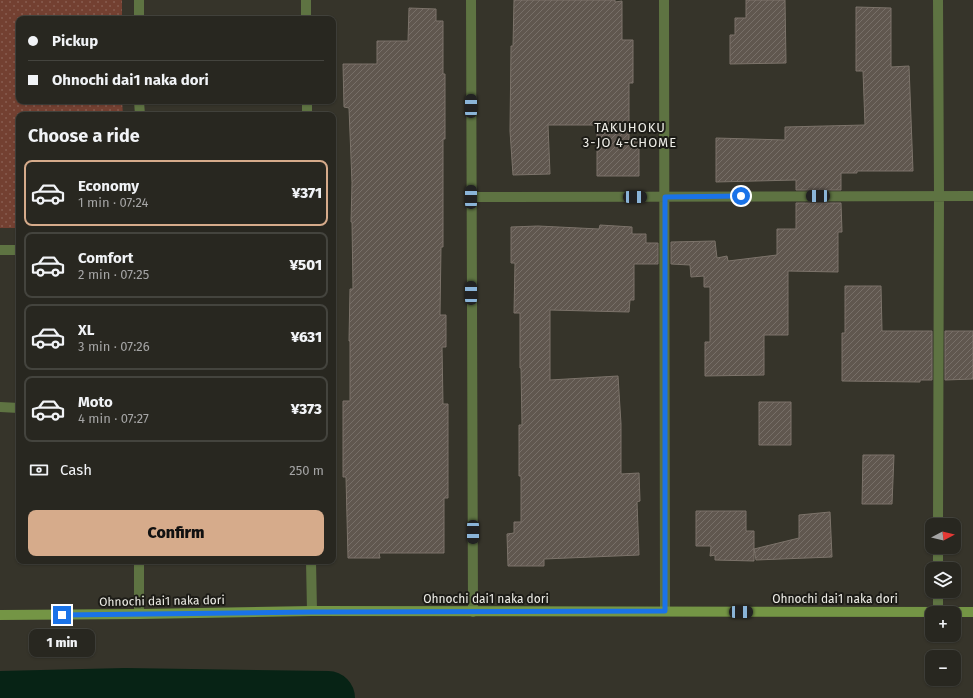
<!DOCTYPE html>
<html lang="en">
<head>
<meta charset="utf-8">
<style>
  body { margin:0; font-family:"Fira Sans",sans-serif; background:#34332d; color:#f1f3f6; height:100vh; display:flex; flex-direction:column; font-size:15px; white-space:nowrap }
  * { box-sizing:border-box; margin:0 }
  p { font-size:13px; color:#a5a5a5 }
  .icon { flex:none; width:22px; height:22px; fill:none; stroke:currentColor; stroke-width:2; stroke-linecap:round; stroke-linejoin:round }
  .map { position:relative; flex:1; overflow:hidden }
  .drawer { position:absolute; left:16px; top:112px; width:320px; height:452px; display:flex; flex-direction:column; background:#282720; border-radius:8px; box-shadow:0 1px 3px #0004,0 0 0 1px #44443e }
  .drawer>* { flex:none }
  .guide { position:absolute; left:16px; top:16px; width:320px; height:88px; border-radius:8px; box-shadow:0 1px 3px #0004,0 0 0 1px #44443e; display:grid; align-content:center; height:88px; padding:0 12px; background:#282720 }
  .needle { width:26px; rotate:83deg }
  .fabs { position:absolute; left:925px; top:518px; display:grid; gap:8px }
  .fabs a { display:grid; place-items:center; width:36px; height:36px; border-radius:8px; background:#282720; box-shadow:0 1px 3px #0004,0 0 0 1px #44443e; font-size:20px }
  .end { position:absolute; width:18px; height:18px; margin:-9px; border:5px solid #1a73e8; background:#fff; box-shadow:0 0 0 2px #fff }
  .from { border-radius:50% }
  .bubble { position:absolute; height:28px; border-radius:8px; background:#282720; box-shadow:0 1px 3px #0004,0 0 0 1px #44443e; font-size:13px; font-weight:800; line-height:28px; text-align:center }
  .car { position:absolute; width:12px; height:24px; margin:-12px -6px; border-radius:5px; box-shadow:0 0 3px 1px #0007; background:linear-gradient(#222 24%,#8ab4d8 0 40%,#222 0 76%,#8ab4d8 0 86%,#222 0) }
  .guide b { display:flex; align-items:center; gap:14px; height:38px; font-size:15px }
  .guide b+b { border-top:1px solid #44443e }
  .guide i { width:10px; height:10px; background:#f1f3f6 }
  ul { padding:0; list-style:none }
  li { display:flex; align-items:center; gap:12px; height:66px; margin:0 8px 6px; padding:0 4px; border:2px solid #44443e; border-radius:8px }
  li div { flex:1 }
  li b { display:block; font-size:15px }
  li em { font-style:normal; font-weight:800 }
  li.active { border-color:#d6ab8b }
  li>.icon { width:36px; height:36px; stroke-width:1.5 }
  h2 { padding:0 12px; font-size:18px; line-height:48px }
  .pay { display:flex; align-items:center; gap:10px; height:44px; padding:0 12px; font-size:15px }
  .pay p { margin-inline-start:auto }
  .button { display:flex; gap:8px; margin-top:auto; padding:8px 12px }
  .button a { flex:1; height:46px; border-radius:8px; background:#d6ab8b; color:#111; font-size:16px; font-weight:800; line-height:46px; text-align:center }
  .map>svg:first-child { display:block }
</style>
</head>
<body>
<div class="map">
<svg width="973" height="698" viewBox="0 0 973 698">
  <defs>
    <pattern id="park-dots" width="8" height="8" patternUnits="userSpaceOnUse"><rect width="8" height="8" fill="#734031"/><path d="M2 2h.1M6 6h.1" fill="none" stroke="#875c4f" stroke-width="1.8" stroke-linecap="round"/></pattern>
    <pattern id="building-hatch" width="6" height="6" patternUnits="userSpaceOnUse"><rect width="6" height="6" fill="#60574f"/><path d="M-1 1l2-2M0 6l6-6M5 7l2-2" fill="none" stroke="#776f68"/></pattern>
  </defs>
  <rect width="100%" height="100%" fill="#36342a"/>
  <path fill="url(#park-dots)" d="M0,0H122V19H19V101H122L123,115H19V228H0Z"/>
  <g fill="none" stroke-linecap="round" stroke-linejoin="round">
    <path stroke="#072315" stroke-width="54" d="M0,698L125,695L328,698"/>
  </g>
  <path fill="url(#building-hatch)" stroke="#7c736a" d="M514,0H615V2L622,1V40H633V83H629V141H639V176H597V125H548L550,174L513,175L510,131L511,46H513Z
    M746,0H785L786,63L730,64V35H735V18H746Z
    M856,7L891,8V67L909,66L913,171H857V173H841V190H796V180L716,182V138L785,140V127L865,125L863,71H856Z
    M409,8L436,9V21H443V74H445V139H443V247H441L440,315H446V347H442L443,404H448V498H444V553H379L380,558H348L346,477H343V401H350V341H349L350,289H353L352,222H351L352,183L349,108L344,107L343,64H377V41H408Z
    M796,203H841L842,232H838V272L788,271V335H764V375L705,376V342H710V287H704V276L691,277L690,265L671,264V242L715,241L717,258L727,256L728,261L777,255V229H796Z
    M600,225L632,227V234H646V243H658V264H634V300H630L629,312L550,310V380L618,376L621,424V474L639,473L640,501L637,502L639,555L544,559V566H508L507,534L514,533V522H521V476H519V425H522L521,368H520V313H514L515,263H511V227L538,226L599,229Z
    M845,286H881L882,331H932V380H920V382L842,381V333H845Z
    M945,331H973V379L945,380Z
    M759,402H791V445H759Z
    M863,455H894L892,504H862Z
    M696,511H746V531H754V561L715,560V555L710,556L711,546H696Z
    M830,512L832,557L756,560L754,549L799,538V515Z"/>
  <g fill="none" stroke-linecap="round" stroke-linejoin="round">
    <path stroke="#5e7342" stroke-width="10" d="M306,0V19
      M471,0L473,612
      M664,0L665,611
      M938,0L939,195L938,525
      M139,19V0
      M139,101L140,115
      M307,101V115
      M471,197L973,196
      M0,250H19
      M0,407L19,408
      M311,561L312,611
      M938,569V547
      M938,612V591
      M139,614V561"/>
    <path stroke="#749545" stroke-width="10" d="M0,615L139,614L312,611L973,612"/>
  </g>
  <g fill="none" stroke-linecap="round" stroke-linejoin="round">
    <path stroke="#1a73e8" stroke-width="5" d="M62,615L312,612L665,611V197L741,196"/>
  </g>
  <g text-anchor="middle" dominant-baseline="central" stroke-width="4" stroke-linejoin="round" paint-order="stroke">
    <g font-size="12" fill="#eeede7" stroke="#1d1c17">
      <text x="486" y="599">Ohnochi dai1 naka dori</text>
      <text x="835" y="599">Ohnochi dai1 naka dori</text>
      <text transform="translate(162 601) rotate(-1)">Ohnochi dai1 naka dori</text>
    </g>
    <g font-size="13" letter-spacing="1" fill="#eeede7" stroke="#1d1c17">
      <text x="630" y="127">TAKUHOKU<tspan x="630" dy="15">3-JO 4-CHOME</tspan></text>
    </g>
  </g>
</svg>
<div class="fabs">
<a><svg class="needle" viewBox="-14 -14 28 28"><path d="M0-13l5 13h-10z" fill="#e53935"/><path d="M0 13l5-13h-10z" fill="#a5a5a5"/></svg></a>
<a><svg class="icon" aria-label="layers" viewBox="0 0 24 24"><path d="M12 4l9 5-9 5-9-5zM3 14l9 5 9-5"/></svg></a>
<a>+</a>
<a>−</a>
</div>
<i class="end from" style="left:741px;top:196px"></i>
<i class="end" style="left:62px;top:615px"></i>
<div class="bubble" style="left:29px;top:629px;width:66px">1 min</div>
<i class="car" style="left:471px;top:106px;rotate:0deg"></i>
<i class="car" style="left:818px;top:196px;rotate:270deg"></i>
<i class="car" style="left:471px;top:197px;rotate:0deg"></i>
<i class="car" style="left:635px;top:197px;rotate:90deg"></i>
<i class="car" style="left:471px;top:293px;rotate:0deg"></i>
<i class="car" style="left:473px;top:532px;rotate:180deg"></i>
<i class="car" style="left:741px;top:612px;rotate:90deg"></i>
<div class="guide">
<b><i class="from"></i>Pickup</b>
<b><i></i>Ohnochi dai1 naka dori</b>
</div>
<section class="drawer">
<h2>Choose a ride</h2>
<ul>
<li class="active"><svg class="icon" aria-label="car" viewBox="0 0 24 24"><path d="M5 17H2v-5l4-1 3-4h7l3 4 3 1v5h-3M9 17h6M6 11h13"/><circle cx="7" cy="17" r="2"/><circle cx="17" cy="17" r="2"/></svg><div><b>Economy</b><p>1 min · 07:24</p></div><em>¥371</em></li>
<li><svg class="icon" aria-label="car" viewBox="0 0 24 24"><path d="M5 17H2v-5l4-1 3-4h7l3 4 3 1v5h-3M9 17h6M6 11h13"/><circle cx="7" cy="17" r="2"/><circle cx="17" cy="17" r="2"/></svg><div><b>Comfort</b><p>2 min · 07:25</p></div><em>¥501</em></li>
<li><svg class="icon" aria-label="car" viewBox="0 0 24 24"><path d="M5 17H2v-5l4-1 3-4h7l3 4 3 1v5h-3M9 17h6M6 11h13"/><circle cx="7" cy="17" r="2"/><circle cx="17" cy="17" r="2"/></svg><div><b>XL</b><p>3 min · 07:26</p></div><em>¥631</em></li>
<li><svg class="icon" aria-label="car" viewBox="0 0 24 24"><path d="M5 17H2v-5l4-1 3-4h7l3 4 3 1v5h-3M9 17h6M6 11h13"/><circle cx="7" cy="17" r="2"/><circle cx="17" cy="17" r="2"/></svg><div><b>Moto</b><p>4 min · 07:27</p></div><em>¥373</em></li>
</ul>
<div class="pay"><svg class="icon" aria-label="cash" viewBox="0 0 24 24"><path d="M3 7h18v10H3z"/><circle cx="12" cy="12" r="2"/></svg>Cash<p>250 m</p></div>
<div class="button"><a>Confirm</a></div>
</section>
</div>
</body>
</html>
